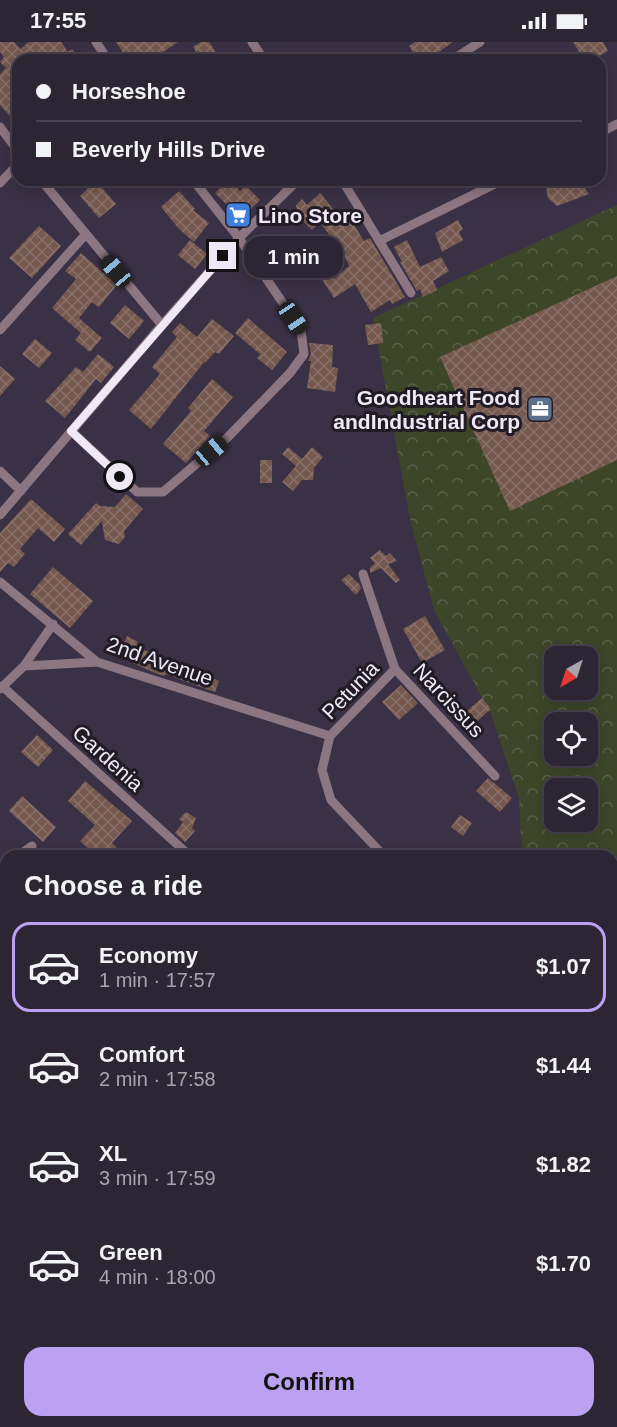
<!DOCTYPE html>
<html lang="en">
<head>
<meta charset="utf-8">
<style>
  body { margin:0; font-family:Arial,sans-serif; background:#383140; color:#f1f3f6; height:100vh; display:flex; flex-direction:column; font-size:22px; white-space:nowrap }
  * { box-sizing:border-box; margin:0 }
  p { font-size:20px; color:#a6a5ac }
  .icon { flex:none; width:33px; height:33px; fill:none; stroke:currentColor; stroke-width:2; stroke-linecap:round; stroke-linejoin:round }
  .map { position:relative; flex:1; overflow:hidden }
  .details { position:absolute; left:0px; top:808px; width:618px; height:578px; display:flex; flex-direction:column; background:#2c2534; border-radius:18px 18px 0 0; box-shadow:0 3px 15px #0003,0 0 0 2px #48424f }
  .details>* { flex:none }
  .banner { position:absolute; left:12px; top:12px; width:594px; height:132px; border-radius:18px; box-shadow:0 3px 15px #0003,0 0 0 2px #48424f; display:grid; align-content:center; height:132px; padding:0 24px; background:#2c2534 }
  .needle { width:39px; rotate:219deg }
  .controls { position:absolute; left:544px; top:604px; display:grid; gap:12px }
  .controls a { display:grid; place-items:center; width:54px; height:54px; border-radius:12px; background:#2c2534; box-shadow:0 3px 15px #0003,0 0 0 2px #48424f; font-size:30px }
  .end { position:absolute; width:27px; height:27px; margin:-14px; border:8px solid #efe9f7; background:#111; box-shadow:0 0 0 3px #111 }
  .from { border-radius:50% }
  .bubble { position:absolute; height:42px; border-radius:18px; background:#2c2534; box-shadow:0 3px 15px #0003,0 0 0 2px #48424f; font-size:20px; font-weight:600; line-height:42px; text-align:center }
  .car { position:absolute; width:18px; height:36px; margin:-18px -9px; border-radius:8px; box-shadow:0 0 4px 2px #0007; background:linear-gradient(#222 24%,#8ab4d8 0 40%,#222 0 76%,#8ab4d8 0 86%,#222 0) }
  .banner b { display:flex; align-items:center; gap:21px; height:57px; font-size:22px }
  .banner b+b { border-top:2px solid #48424f }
  .banner i { width:15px; height:15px; background:#f1f3f6 }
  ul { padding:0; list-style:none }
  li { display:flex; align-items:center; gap:18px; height:90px; margin:0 12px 9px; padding:0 12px; border:3px solid transparent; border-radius:18px }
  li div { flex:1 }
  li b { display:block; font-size:22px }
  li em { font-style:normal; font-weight:600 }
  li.active { border-color:#bca0f2 }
  li>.icon { width:54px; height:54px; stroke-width:1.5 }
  h2 { padding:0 24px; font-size:27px; line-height:72px }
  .primary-button { display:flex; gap:12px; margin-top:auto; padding:12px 24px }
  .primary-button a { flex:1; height:69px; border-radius:18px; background:#bca0f2; color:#111; font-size:24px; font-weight:600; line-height:69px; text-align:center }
  .status { display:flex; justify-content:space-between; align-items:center; height:42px; padding:0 30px; background:#2c2534; direction:ltr }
  .status svg { height:16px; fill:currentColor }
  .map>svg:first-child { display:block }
</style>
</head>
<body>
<div class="status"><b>17:55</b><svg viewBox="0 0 49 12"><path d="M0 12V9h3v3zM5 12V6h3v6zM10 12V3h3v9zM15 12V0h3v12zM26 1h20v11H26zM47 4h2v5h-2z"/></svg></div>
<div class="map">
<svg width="617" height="1385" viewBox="0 0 617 1385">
  <defs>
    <pattern id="forest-crowns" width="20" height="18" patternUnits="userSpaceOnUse" patternTransform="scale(1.5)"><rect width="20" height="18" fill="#3d4629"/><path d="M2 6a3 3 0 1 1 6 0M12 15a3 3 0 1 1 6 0" fill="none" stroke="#596149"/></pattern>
    <pattern id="building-cross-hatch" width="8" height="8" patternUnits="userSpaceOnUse" patternTransform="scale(1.5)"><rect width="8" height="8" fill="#75594f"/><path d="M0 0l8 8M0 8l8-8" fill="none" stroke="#897169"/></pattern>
  </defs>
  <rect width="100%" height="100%" fill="#3b3146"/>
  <path fill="url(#forest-crowns)" fill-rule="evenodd" d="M617,163V968L612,961V814H522L519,756L491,672L434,568L410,477L373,276ZM555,615H588V648H555ZM555,681H588V714H555ZM555,747H588V780H555Z"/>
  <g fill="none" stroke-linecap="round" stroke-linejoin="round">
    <path stroke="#022137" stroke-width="20" d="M0,1323H6
      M110,1380L113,1385"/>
  </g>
  <path fill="url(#building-cross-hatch)" d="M0,0H14L20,7L29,0H61L68,10L72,7L80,18H18V83L0,63V32L6,26L0,20L4,15L0,10Z
    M116,0H178L151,18H128Z
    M201,0H209L221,18H201L193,5Z
    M415,0H453L427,18H418L409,4Z
    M573,0H603L608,9L592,18H584Z
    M229,138L240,149L246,144L260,158L236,182L226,169L230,166L215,151Z
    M564,138H579L589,152L557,164L548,156L546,146Z
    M96,139L116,162L99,176L80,154Z
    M179,149L195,167L193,168L209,181L194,200L179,187L161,165Z
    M320,151L339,174L346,170L364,199L370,196L405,255L392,262L390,258L371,270L355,242L334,256L318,231L327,226L334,237L349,224L345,215L320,180L312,188L298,174L296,163L302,157L307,163Z
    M458,178L463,187L459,190L463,198L442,210L435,191Z
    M39,184L61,204L32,236L9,216Z
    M190,198L207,212L195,227L178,213Z
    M407,198L420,225L441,215L449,229L433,239L437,248L423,255L420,247L417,249L400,220H402L394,205Z
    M81,211L117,243L99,265L92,260L79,276L102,296L90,310L75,298L81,291L52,266L76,237L65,229Z
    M617,234V418L510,469L440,315Z
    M125,263L144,279L129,297L110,281Z
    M248,276L287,310L272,328L257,316L260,312L235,291Z
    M212,277L234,294L219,312L215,310L205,321L204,320L151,387L129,368L160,332L152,325L177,295L172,290L180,281L197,295Z
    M381,281L383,301L368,303L365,283Z
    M35,297L52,311L39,326L22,312Z
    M309,301L333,303L332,325L338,326L335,350L307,346L311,319H308L311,312Z
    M98,312L114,325L101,341L96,337L65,376L45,359L76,325L83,330Z
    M0,324L15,337L0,354Z
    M212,337L233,355L204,389L210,394L186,421L163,402L191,369L188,366Z
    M288,405L302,417L312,405L323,415L314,426L313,438H302L293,449L282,440L296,424L282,412Z
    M260,418H272V441H260Z
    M126,452L143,467L124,489L125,495L119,502L105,498L102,479L81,503L68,492L96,461L100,464L115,465Z
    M31,457L65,487L54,500L38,486L20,507L25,512L14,525L8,521L0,530V491Z
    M380,508L386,514L390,511L397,519L388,522L400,538L396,541L381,526L370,531V526L375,521L370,516Z
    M53,525L93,559L70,586L30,552Z
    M349,532L359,542L361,546L356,553L341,538Z
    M425,574L445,608L422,621L403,587Z
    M127,594L138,600L136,605L155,612L153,616L186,627L187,625L195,627V629L219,639L215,650L165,632L164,634L155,631L118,614Z
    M401,643L418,661L399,678L382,660Z
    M482,656L491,667L469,686L460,675Z
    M37,693L53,708L38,725L21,710Z
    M488,736L512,756L500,770L476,749Z
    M85,739L132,779L112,801L117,806L109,814H97L80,799L95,783L68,759Z
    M22,754L56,785L43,800L9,769Z
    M186,770L196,776L192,786L195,789L185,800L175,791L183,780L179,777Z
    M460,773L472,781L463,794L451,785Z"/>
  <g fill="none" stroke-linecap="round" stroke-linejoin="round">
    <path stroke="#8c7681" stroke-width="4.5" d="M0,1036L6,1039
      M0,1077L6,1069"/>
    <path stroke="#8c7681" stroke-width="9" d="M96,0L108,18
      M252,0L264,18
      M452,18L480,0
      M0,85L18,109
      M600,91L617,82
      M41,138L162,283
      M342,138L411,251
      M0,141L18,122
      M379,199L503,138
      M0,288L85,193
      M71,389L137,450H163L227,396L290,331L304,312L301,288L239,196L193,138
      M0,429L21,449
      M0,473L162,283L239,196L298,138
      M363,532L395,627L495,734
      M0,540L97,620L330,694
      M24,624L97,620
      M2,644L190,814
      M0,647L24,624L53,582
      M18,814L32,804
      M384,814L331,758L322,728L330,694L395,627
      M0,829L6,824
      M0,944L6,950
      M0,992L6,987
      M0,1126L6,1117
      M0,1156L6,1151
      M612,1174L617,1170
      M612,1350L617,1353"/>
    <path stroke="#e1b5cb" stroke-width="14" d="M0,1090L6,1095
      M354,1380L360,1385"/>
  </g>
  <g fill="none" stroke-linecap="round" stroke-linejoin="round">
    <path stroke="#efe9f7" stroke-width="8" d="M120,435L71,389L223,214"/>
  </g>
  <defs>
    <symbol id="supermarket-square" viewBox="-11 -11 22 22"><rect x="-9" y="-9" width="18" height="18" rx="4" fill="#3f7fe0" stroke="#201b25"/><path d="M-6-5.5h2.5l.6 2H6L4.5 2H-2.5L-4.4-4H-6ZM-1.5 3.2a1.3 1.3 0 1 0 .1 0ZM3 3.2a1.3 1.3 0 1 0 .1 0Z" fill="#fff"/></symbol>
    <symbol id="office-square" viewBox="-11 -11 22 22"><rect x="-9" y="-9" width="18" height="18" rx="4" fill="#5c6f8a" stroke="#201b25"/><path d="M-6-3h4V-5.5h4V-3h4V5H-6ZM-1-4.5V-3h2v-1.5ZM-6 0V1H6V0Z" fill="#fff"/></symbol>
  </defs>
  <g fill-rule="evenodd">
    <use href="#supermarket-square" x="223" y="158" width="30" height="30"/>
    <use href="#office-square" x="525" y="352" width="30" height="30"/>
  </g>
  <g text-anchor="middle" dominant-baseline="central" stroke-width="6" stroke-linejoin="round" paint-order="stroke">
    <g font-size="21" font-weight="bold" fill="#efe9f7" stroke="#201b25" text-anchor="start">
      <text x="258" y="173">Lino Store</text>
      <text x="520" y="355" text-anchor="end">Goodheart Food<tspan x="520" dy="24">andIndustrial Corp</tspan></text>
    </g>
    <g font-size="21" fill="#efe9f7" stroke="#201b25">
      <text transform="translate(160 619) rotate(19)">2nd Avenue</text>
      <text transform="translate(350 648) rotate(-46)">Petunia</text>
      <text transform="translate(449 658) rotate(47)">Narcissus</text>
      <text transform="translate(108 716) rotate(42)">Gardenia</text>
    </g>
  </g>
</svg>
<div class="controls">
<a><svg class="needle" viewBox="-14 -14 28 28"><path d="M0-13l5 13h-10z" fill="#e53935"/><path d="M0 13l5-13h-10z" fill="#a6a5ac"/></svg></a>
<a><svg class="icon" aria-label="locate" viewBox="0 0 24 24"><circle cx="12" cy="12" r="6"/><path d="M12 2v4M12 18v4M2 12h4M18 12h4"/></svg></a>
<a><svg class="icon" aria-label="layers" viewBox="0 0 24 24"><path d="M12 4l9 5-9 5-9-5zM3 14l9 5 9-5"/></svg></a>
</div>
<i class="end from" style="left:120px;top:435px"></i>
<i class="end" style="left:223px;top:214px"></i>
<div class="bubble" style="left:244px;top:194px;width:99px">1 min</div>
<i class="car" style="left:116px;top:229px;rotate:320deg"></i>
<i class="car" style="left:293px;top:276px;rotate:146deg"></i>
<i class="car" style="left:211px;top:409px;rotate:50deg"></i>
<div class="banner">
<b><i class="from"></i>Horseshoe</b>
<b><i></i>Beverly Hills Drive</b>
</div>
<section class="details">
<h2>Choose a ride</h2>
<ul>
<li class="active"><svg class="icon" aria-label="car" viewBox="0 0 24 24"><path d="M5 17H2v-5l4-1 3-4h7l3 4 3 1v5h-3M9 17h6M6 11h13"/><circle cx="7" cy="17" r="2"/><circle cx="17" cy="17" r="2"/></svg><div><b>Economy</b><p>1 min · 17:57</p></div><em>$1.07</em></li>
<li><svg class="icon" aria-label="car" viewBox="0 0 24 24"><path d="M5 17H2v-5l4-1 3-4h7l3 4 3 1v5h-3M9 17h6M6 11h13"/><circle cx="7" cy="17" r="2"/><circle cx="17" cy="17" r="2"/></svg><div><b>Comfort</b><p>2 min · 17:58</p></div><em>$1.44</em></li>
<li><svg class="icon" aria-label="car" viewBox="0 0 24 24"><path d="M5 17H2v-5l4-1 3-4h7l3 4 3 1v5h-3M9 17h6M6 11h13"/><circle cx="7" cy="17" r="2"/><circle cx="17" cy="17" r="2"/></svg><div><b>XL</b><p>3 min · 17:59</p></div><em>$1.82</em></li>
<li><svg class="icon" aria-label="car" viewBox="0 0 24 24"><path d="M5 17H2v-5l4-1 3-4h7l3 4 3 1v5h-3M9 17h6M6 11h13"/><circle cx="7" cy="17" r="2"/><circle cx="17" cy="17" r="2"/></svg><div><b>Green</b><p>4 min · 18:00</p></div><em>$1.70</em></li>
</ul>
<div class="primary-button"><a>Confirm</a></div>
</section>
</div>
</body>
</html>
